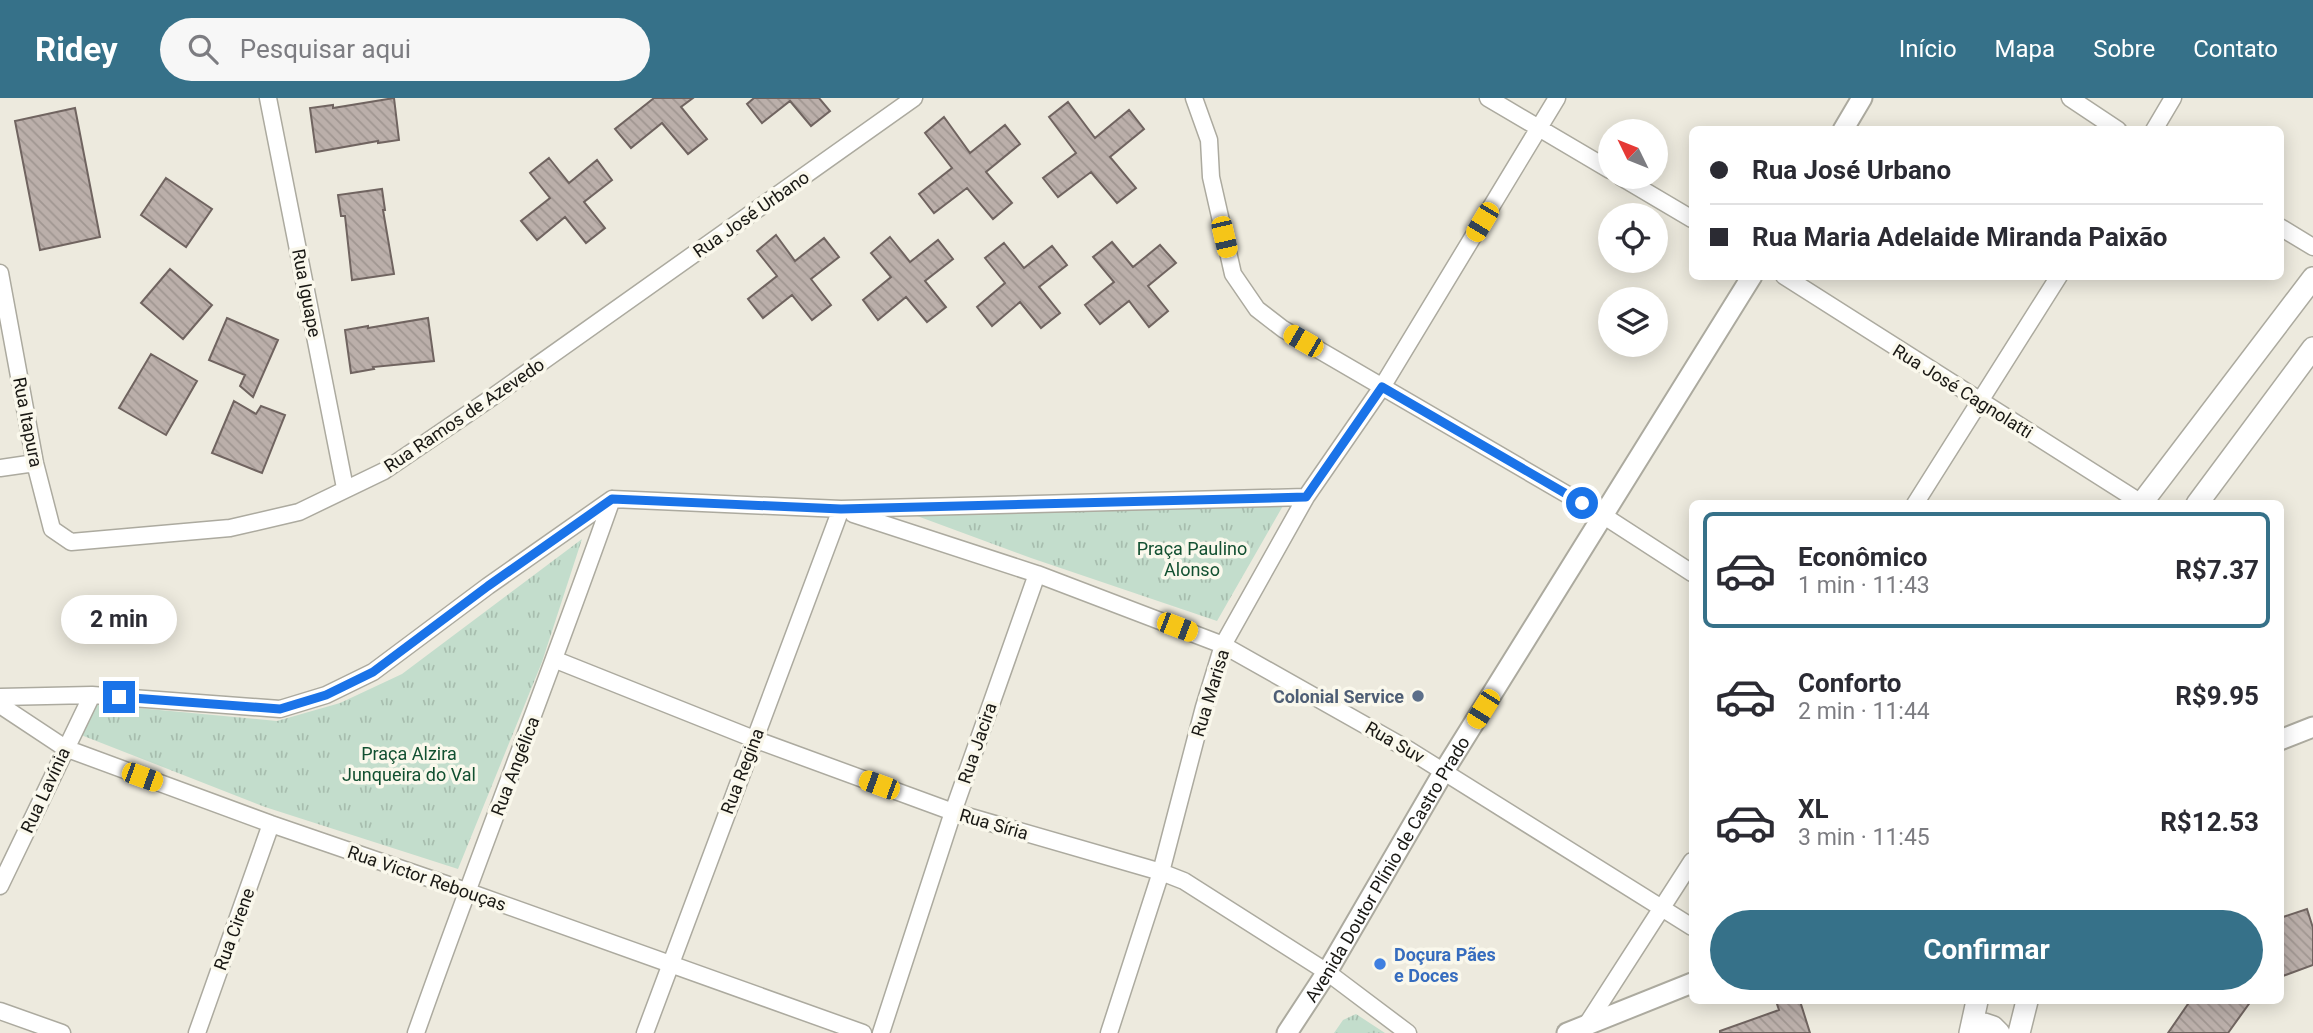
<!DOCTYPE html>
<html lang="pt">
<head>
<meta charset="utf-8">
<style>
  body { margin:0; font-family:Roboto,sans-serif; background:#f7f7f7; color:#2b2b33; height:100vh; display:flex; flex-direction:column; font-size:26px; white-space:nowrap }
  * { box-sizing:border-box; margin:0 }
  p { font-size:23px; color:#7c7c81 }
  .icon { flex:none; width:38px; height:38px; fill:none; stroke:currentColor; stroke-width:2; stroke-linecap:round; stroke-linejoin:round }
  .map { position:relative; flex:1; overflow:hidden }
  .details { position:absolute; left:1689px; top:402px; width:595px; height:504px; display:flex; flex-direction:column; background:#fff; border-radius:10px; box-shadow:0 4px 18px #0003 }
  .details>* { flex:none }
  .top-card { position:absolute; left:1689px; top:28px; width:595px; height:154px; border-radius:10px; box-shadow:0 4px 18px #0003; display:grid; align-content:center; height:154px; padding:0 21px; background:#fff }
  .needle { width:46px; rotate:313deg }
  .buttons { position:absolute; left:1598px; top:21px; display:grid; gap:14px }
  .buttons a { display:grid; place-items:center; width:70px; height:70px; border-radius:50%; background:#fff; box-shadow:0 4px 18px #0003; font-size:35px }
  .end { position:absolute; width:32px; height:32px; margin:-16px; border:9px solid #1a73e8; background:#fff; box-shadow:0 0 0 4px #fff }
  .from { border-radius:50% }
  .bubble { position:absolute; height:49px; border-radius:24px; background:#fff; box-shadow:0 4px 18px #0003; font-size:23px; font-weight:700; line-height:49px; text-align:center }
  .car { position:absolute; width:21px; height:42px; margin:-21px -10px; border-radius:9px; box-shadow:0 0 5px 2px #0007; background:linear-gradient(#f5c518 24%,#345 0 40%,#f5c518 0 76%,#345 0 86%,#f5c518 0) }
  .top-card b { display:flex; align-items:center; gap:24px; height:66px; font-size:26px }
  .top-card b+b { border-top:2px solid #e1e1e2 }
  .top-card i { width:18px; height:18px; background:#2b2b33 }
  ul { padding:12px 0 0; list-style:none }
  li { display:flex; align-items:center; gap:21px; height:116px; margin:0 14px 10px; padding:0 7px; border:4px solid transparent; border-radius:10px }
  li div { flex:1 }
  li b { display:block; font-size:26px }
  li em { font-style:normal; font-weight:700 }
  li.on { border-color:#367189 }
  li>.icon { width:63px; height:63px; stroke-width:1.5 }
  .cta { display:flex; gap:14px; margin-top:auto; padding:14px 21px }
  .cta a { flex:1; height:80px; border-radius:42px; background:#367189; color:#fff; font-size:28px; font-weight:700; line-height:80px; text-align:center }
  header { display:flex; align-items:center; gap:42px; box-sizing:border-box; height:98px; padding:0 35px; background:#367189; color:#fff }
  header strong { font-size:33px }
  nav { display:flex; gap:38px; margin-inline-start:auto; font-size:24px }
  .search { width:490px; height:63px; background:#f7f7f7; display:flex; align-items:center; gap:18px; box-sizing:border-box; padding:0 24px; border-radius:38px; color:#7c7c81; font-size:26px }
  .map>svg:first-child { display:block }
</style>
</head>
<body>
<header>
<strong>Ridey</strong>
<div class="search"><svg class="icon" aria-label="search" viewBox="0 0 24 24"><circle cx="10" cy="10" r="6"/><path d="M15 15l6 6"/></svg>Pesquisar aqui</div>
<nav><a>Início</a><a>Mapa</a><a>Sobre</a><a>Contato</a></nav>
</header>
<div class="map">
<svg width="2313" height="935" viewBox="0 0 2313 935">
  <defs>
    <pattern id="park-tufts" width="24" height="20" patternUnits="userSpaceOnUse" patternTransform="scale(1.75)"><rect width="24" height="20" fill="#c3ddcc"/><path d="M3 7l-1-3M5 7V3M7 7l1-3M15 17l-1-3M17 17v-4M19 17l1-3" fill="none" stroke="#a7bdae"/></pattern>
    <pattern id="building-back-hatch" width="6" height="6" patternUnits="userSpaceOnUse" patternTransform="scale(1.75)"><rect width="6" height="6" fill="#bbafaa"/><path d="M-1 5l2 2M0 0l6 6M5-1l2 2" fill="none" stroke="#a09691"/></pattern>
  </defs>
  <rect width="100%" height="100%" fill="#edeade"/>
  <path fill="url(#park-tufts)" d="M1284,406L1217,523L1031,460L909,415Z
    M582,441L542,564L458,771L265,709L81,637L95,606L277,623L340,605L402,576Z
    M1356,916L1385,935H1334L1343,922Z"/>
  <path fill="url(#building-back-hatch)" stroke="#706460" stroke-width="2" d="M394,0L399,42L378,45V43L316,54L310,10L333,7V10Z
    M654,0H693L681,9L707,41L688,56L662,25L631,50L615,31Z
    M754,0H819L830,13L811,28L790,3L762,25L747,6Z
    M1068,4L1095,40L1129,12L1144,31L1110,59L1136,90L1117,105L1091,74L1058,99L1043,80L1076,55L1049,19Z
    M75,10L100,139L40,152L15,23Z
    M944,19L970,55L1005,27L1020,46L986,74L1012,105L993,121L967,90L934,115L919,96L952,70L925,35Z
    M549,60L569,85L597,62L612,82L584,104L605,130L586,145L565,119L537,142L521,123L550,100L530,75Z
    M166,80L212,111L186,149L141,117Z
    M382,91L385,112H383L394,176L352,182L345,118H341L338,97Z
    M776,137L795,163L824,140L839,159L811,181L831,207L812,222L792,197L763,220L748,201L777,178L757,153Z
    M890,139L910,164L938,142L953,161L925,183L946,209L927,224L906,199L878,222L863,202L891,179L871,155Z
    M1112,144L1133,169L1160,147L1176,165L1148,188L1168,213L1149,229L1129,203L1100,226L1085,207L1114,184L1093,159Z
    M1004,145L1024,170L1052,148L1067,167L1039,189L1060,215L1041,230L1020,204L992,228L977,209L1005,185L985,160Z
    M170,171L212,207L183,241L141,205Z
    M227,220L278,242L253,299L240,288L245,277L209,262Z
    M428,220L434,263L373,269L374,271L351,275L345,232L368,228V230Z
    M151,256L197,283L166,337L119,310Z
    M234,303L256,316L261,308L285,317L262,375L212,355Z
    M2307,811L2313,830V867L2280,879V820Z
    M1776,903H1800L1810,935H1720V933L1779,912Z
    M2190,903H2251L2228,935H2168Z"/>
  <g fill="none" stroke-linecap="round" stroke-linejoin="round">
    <defs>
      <path id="minor" d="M268,0L345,390
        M1194,0L1209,42L1211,79L1233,176L1257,211L1283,231L1604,418L1692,475
        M1488,0L1610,72
        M2070,0L2118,32
        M2154,32L2173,0
        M1621,79L1692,121
        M2280,129L2313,149
        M0,175L35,365L52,431L71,444L230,430L299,414L384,373L491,300L914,0
        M1784,178L2143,406
        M0,370L35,365
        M1915,406L2059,178
        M853,416L1037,476L1223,547L1409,652L1692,829
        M556,562L754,641L953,714L1161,774L1184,783L1327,874L1408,935
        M0,599L92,597L280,611L326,597L373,574L488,488L612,401L841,411L1306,399
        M0,607L65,650L271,726L466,793L863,935
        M0,788L92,597
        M0,913L62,935
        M1587,926L1692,763
        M197,935L271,726
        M416,935C479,756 549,580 612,401
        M645,935L841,411
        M881,935L953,714L1037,476
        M1109,935L1161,774L1204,609L1223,547L1306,399L1382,289L1557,0"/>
      <g id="tertiary">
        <path d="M1843,32L1862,0"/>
        <path d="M2280,642L2313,629"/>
        <path id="s1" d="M1287,935L1327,874L1444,673L1752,178"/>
        <path d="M1567,935L1692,885"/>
      </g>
      <path id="secondary" d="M2141,406L2313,180
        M2197,406L2313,250
        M1971,934L1984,926L1993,929L1999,935
        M1970,935L1977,903
        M2019,935L2027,903"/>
    </defs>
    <use href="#minor" stroke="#acaa9f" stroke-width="19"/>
    <use href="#tertiary" stroke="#acaa9f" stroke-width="23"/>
    <use href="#secondary" stroke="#acaa9f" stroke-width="24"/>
    <use href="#minor" stroke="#fff" stroke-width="16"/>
    <use href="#tertiary" stroke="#fff" stroke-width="19"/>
    <use href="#secondary" stroke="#fff" stroke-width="21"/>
  </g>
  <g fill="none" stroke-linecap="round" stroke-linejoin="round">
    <path stroke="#1a73e8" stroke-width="9" d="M119,599L280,611L326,597L373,574L488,488L612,401L841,411L1306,399L1382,289L1582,405"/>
  </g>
  <circle fill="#5c6f8a" stroke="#faf8ec" stroke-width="2.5" cx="1418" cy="598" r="7"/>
  <circle fill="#3f7fe0" stroke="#faf8ec" stroke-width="2.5" cx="1380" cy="866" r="7"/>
  <g text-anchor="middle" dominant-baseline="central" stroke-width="7" stroke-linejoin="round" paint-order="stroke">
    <g font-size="18" fill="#191814" stroke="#faf8ec">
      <text transform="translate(751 116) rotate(-35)">Rua José Urbano</text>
      <text transform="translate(307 195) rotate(79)">Rua Iguape</text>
      <text transform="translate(1963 293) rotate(32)">Rua José Cagnolatti</text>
      <text transform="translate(464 317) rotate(-34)">Rua Ramos de Azevedo</text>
      <text transform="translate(28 324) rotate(79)">Rua Itapura</text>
      <text transform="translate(1210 595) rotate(-73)">Rua Marisa</text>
      <text transform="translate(1395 644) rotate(30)">Rua Suv</text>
      <text transform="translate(977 645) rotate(-71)">Rua Jacira</text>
      <text transform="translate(515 668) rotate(-69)">Rua Angélica</text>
      <text transform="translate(742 673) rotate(-69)">Rua Regina</text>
      <text transform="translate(45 692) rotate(-65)">Rua Lavínia</text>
      <text transform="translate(994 726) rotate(16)">Rua Síria</text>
      <text stroke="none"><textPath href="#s1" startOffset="192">Avenida Doutor Plínio de Castro Prado</textPath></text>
      <text transform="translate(427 780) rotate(19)">Rua Victor Rebouças</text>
      <text transform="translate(234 831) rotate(-70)">Rua Cirene</text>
    </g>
    <g font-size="18" fill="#125031" stroke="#faf8ec">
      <text x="1192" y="450">Praça Paulino<tspan x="1192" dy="21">Alonso</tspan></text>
      <text x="409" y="655">Praça Alzira<tspan x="409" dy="21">Junqueira do Val</tspan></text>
    </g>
    <g font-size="18" font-weight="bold" fill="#4e5e75" stroke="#faf8ec" text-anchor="end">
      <text x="1404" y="598">Colonial Service</text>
    </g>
    <g font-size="18" font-weight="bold" fill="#366cbe" stroke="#faf8ec" text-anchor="start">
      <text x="1394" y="856">Doçura Pães<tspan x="1394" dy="21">e Doces</tspan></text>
    </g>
  </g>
</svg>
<div class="buttons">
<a><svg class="needle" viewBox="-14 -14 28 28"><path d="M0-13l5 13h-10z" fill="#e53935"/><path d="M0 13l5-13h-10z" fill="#7c7c81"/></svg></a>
<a><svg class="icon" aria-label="locate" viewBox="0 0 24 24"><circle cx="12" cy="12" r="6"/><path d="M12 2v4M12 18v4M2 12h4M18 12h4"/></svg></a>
<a><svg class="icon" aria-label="layers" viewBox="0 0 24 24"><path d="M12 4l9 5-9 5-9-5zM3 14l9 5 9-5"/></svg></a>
</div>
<i class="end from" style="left:1582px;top:405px"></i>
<i class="end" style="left:119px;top:599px"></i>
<div class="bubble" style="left:61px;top:497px;width:116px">2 min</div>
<i class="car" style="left:1482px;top:124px;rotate:211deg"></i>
<i class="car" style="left:1224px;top:139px;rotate:167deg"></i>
<i class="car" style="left:1303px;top:243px;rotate:300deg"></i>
<i class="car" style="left:1177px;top:529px;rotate:111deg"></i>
<i class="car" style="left:1483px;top:611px;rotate:212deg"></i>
<i class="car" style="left:142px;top:679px;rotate:110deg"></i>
<i class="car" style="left:879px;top:687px;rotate:290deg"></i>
<div class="top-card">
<b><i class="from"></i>Rua José Urbano</b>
<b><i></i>Rua Maria Adelaide Miranda Paixão</b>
</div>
<section class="details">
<ul>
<li class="on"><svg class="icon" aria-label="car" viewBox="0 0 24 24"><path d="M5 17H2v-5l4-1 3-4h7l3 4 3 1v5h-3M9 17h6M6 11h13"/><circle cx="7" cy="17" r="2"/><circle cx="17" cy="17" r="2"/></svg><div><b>Econômico</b><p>1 min · 11:43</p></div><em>R$7.37</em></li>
<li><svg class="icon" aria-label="car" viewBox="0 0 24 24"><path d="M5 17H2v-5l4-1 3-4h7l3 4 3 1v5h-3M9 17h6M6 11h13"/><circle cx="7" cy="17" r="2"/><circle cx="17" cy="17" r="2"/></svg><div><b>Conforto</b><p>2 min · 11:44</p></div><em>R$9.95</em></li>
<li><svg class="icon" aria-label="car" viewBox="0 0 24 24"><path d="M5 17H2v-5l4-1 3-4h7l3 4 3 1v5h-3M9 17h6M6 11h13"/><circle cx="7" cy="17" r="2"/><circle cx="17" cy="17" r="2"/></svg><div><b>XL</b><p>3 min · 11:45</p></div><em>R$12.53</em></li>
</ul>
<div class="cta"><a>Confirmar</a></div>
</section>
</div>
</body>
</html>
